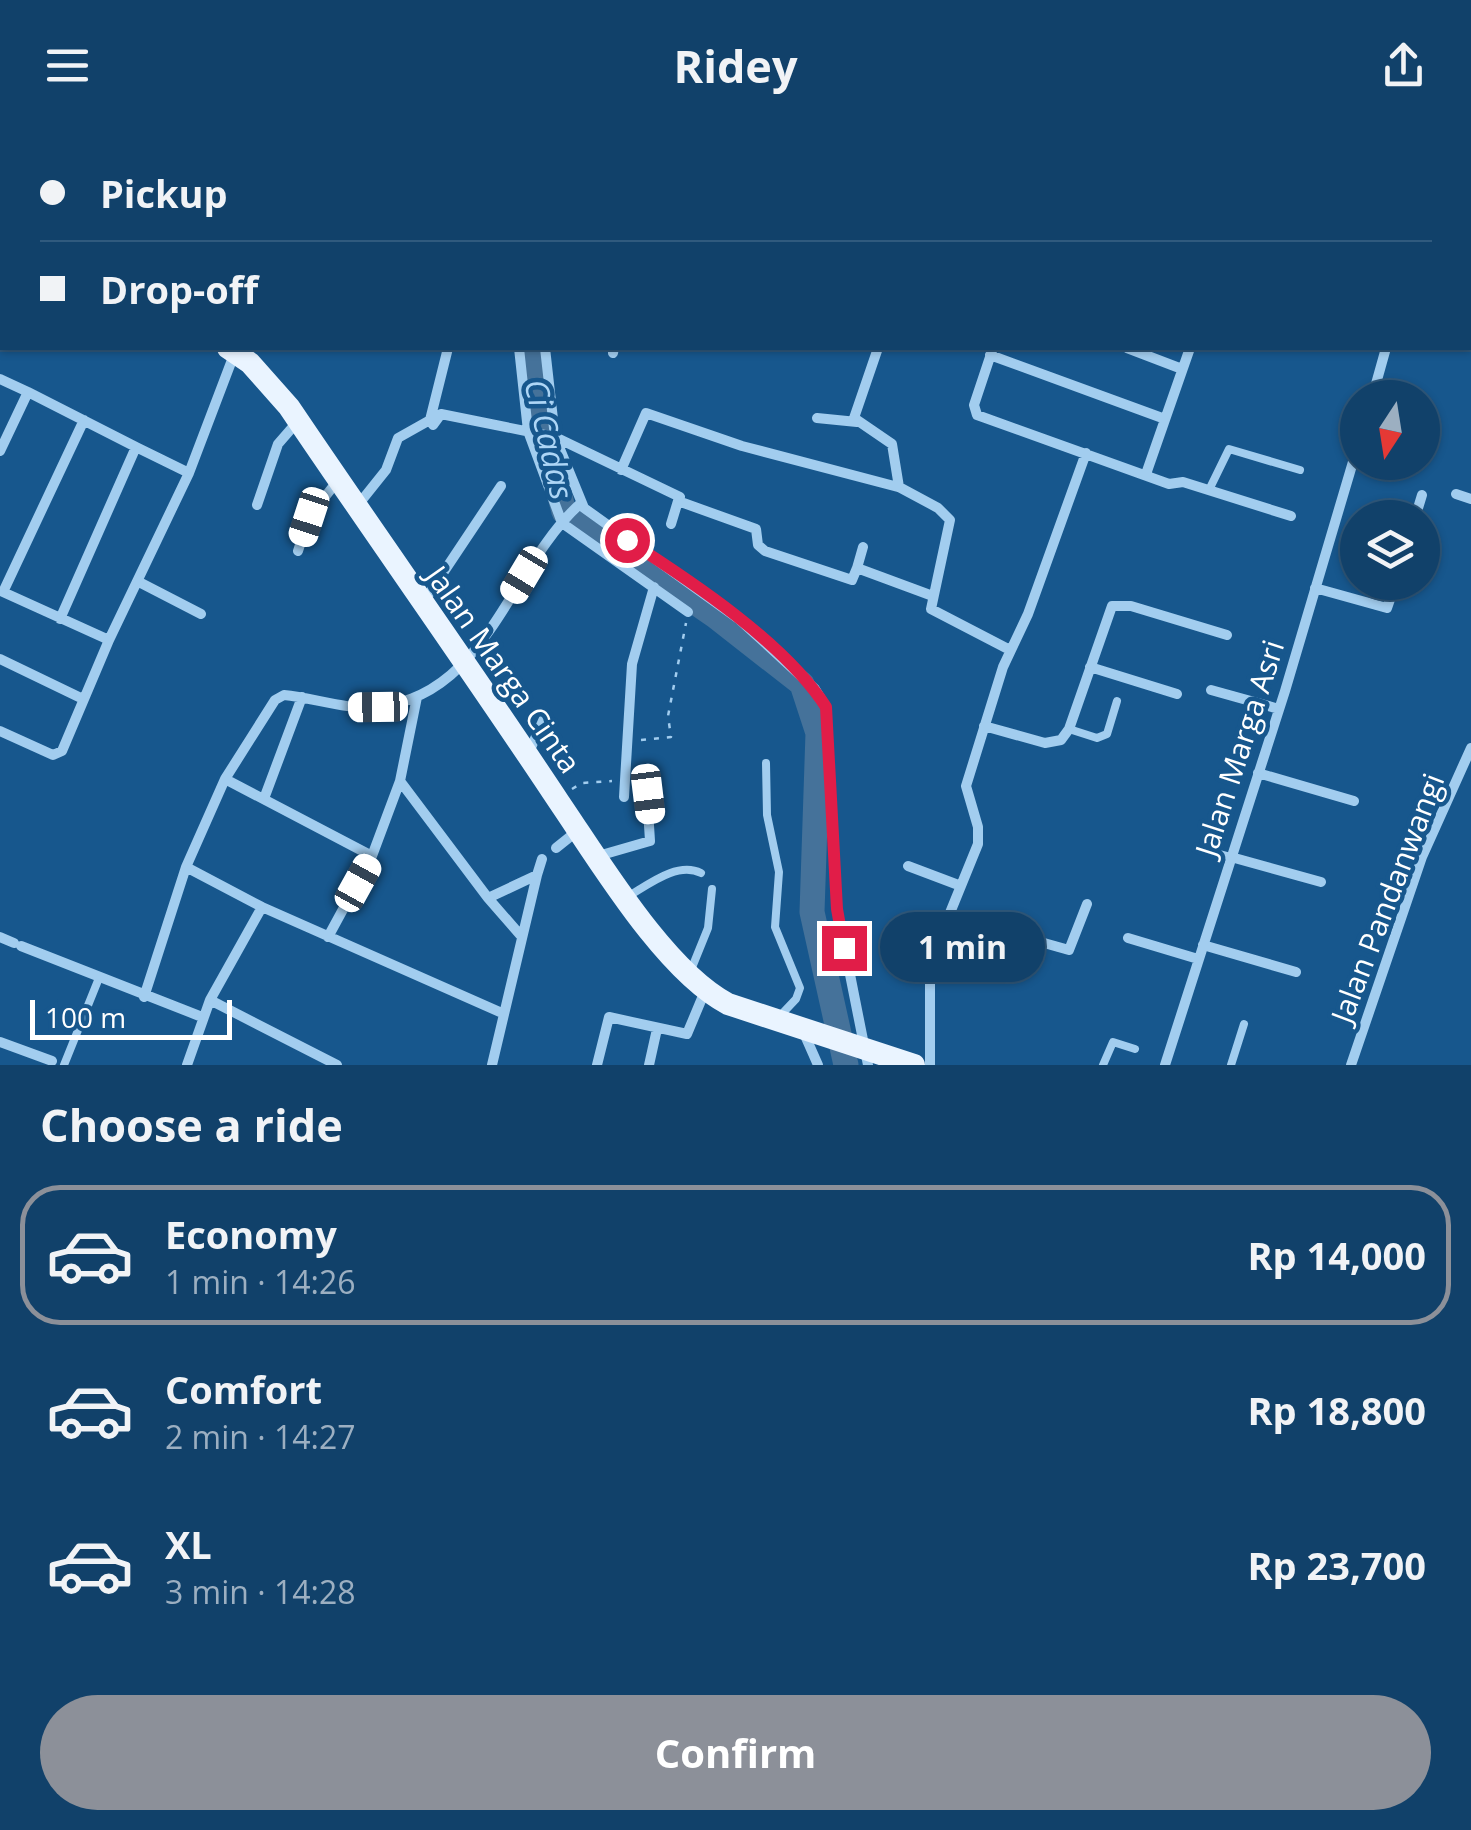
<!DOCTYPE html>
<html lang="en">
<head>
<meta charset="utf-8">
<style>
  body { margin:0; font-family:"Open Sans",sans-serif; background:#1a4870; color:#f1f3f6; height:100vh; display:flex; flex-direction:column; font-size:38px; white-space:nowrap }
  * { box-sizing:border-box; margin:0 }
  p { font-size:32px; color:#9cafc1 }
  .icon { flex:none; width:55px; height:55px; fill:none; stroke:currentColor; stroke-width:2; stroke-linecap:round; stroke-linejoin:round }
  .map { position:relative; height:935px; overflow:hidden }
  .details { display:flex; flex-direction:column; background:#11416a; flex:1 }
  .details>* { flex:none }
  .hud { position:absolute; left:0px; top:0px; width:1472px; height:220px; box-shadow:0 2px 8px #0004,0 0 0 2px #305a7e; display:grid; align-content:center; height:220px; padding:0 40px; background:#11416a }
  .needle { width:65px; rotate:192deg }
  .controls { position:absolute; left:1340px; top:250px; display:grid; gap:20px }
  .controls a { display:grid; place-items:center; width:100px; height:100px; border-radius:50%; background:#11416a; box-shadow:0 2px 8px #0004,0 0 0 2px #305a7e; font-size:50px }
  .scale { position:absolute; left:30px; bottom:25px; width:202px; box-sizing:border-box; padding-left:10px; border:5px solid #fff; border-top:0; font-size:28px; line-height:35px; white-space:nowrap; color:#fff; -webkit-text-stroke:8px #17578d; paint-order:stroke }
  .end { position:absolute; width:45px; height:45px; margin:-22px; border:12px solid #e11d48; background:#fff; box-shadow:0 0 0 5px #fff }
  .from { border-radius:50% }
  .bubble { position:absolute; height:70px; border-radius:35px; background:#11416a; box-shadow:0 2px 8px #0004,0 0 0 2px #305a7e; font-size:32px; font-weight:700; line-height:70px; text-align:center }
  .car { position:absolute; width:30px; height:60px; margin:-30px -15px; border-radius:12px; box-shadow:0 0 8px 2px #0007; background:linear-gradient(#fff 24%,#345 0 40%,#fff 0 76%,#345 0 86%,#fff 0) }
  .hud b { display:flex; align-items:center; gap:35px; height:95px; font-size:38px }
  .hud b+b { border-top:2px solid #305a7e }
  .hud i { width:25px; height:25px; background:#f1f3f6 }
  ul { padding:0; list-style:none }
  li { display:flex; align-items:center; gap:30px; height:140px; margin:0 20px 15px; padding:0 20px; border:5px solid transparent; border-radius:40px }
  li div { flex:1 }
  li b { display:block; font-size:38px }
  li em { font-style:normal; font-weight:700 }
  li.selected { border-color:#8c9099 }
  li>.icon { width:90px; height:90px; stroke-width:1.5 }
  h2 { padding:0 40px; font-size:45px; line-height:120px }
  .action { display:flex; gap:20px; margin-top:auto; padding:20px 40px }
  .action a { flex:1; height:115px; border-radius:60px; background:#8c9099; color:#fff; font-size:40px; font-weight:700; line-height:115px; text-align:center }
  header { display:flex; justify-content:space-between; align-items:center; height:130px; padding:0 40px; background:#11416a; font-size:45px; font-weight:700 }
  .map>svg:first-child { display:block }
</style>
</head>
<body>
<header><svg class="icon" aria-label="menu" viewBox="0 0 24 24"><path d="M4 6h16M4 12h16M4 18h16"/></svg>Ridey<svg class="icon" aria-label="share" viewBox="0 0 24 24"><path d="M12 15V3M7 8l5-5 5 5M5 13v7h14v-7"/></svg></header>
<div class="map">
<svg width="1471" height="935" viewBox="0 0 1471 935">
  <rect width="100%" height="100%" fill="#17578d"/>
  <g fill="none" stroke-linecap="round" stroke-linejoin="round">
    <path stroke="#45729a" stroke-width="25" d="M483,0V2
      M530,218L542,296L564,382L715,486L802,554L818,603L812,782L846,935"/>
    <path stroke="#a2cdef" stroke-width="2.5" stroke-dasharray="5 8" stroke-linecap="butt" d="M641,610L671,607L668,586L686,493
      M572,659L582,653L612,651"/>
    <path stroke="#a2cdef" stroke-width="8" d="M1209,360L1229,319L1300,340
      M1069,599L1097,608L1107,604L1117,571
      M766,633L767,685L779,742L775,797L800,858L796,869L778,888
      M1205,720L1231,727
      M627,767C648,755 677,731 701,743
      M691,840L708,798L712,759
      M64,935L99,848
      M1103,935L1113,912L1135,919
      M1231,935L1244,894"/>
    <path stroke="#a2cdef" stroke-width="10" d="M188,0L199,2
      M499,0V2
      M833,0L839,2
      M930,0L940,2
      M1125,0L1134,2
      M1303,0L1314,2
      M77,2L78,1
      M224,2L225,0
      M328,2L330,0
      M666,2L667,0
      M774,2L775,0
      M1184,2L1185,0
      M1470,30H1471
      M1470,133H1471
      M0,201L2,195
      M519,218L528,301L562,393L688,482
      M545,218L555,307L584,378L740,490L815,559L826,577L837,779L868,935
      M878,218L854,288L892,314L899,357L938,378L950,390L931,479L1010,520
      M993,218L974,275L977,285L1169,354L1183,352L1291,386
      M1127,218L1182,239
      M613,223L614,218
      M990,225L1165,289
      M0,249L28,262
      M1372,268L1386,218
      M817,288L857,292
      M84,290L3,462L109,510
      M433,295L441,284L555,307L680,367L678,371L756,399L758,415L765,421L852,450L857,438L930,465
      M136,317L189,343
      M0,321L28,262L136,317L60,489
      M621,340L646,283L742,316L898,357
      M1146,344L1190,218
      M1456,364L1471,369
      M257,375L278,314L298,291
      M358,375L386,340L398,308L430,290L448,218
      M1415,388L1422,365
      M671,394L678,371
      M298,421L309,387L339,349
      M857,438L863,417
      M139,452L201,484
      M1315,458L1387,478L1396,452
      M425,470L501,356
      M0,529L83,569
      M1090,537L1177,564
      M1211,560L1279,579
      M417,567L400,651L488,768
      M984,596L1045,613L1061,610L1069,599L1112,476H1131L1227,505
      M0,601L53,625L62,621L109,510L189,343L235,222
      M529,622L546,584
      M1258,643L1354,671
      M225,649L186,737L262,777L502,883
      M265,666L302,567
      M624,667L632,534L654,457
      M556,718L576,702
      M372,726L400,651
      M598,726L650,711L647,664
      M1231,727L1321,752
      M908,736L961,756
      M948,786L1069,820L1087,774
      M0,807L14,813
      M328,807L372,726L225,649L275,570L284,565C315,568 345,580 376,577C487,567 509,437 581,373
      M522,807L488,768L537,745L542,729
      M1128,808L1198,829
      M1203,815L1296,842
      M21,816L202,887
      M144,867L186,737
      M210,870L337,935
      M803,901L818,935
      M0,912L52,931
      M187,935L210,870L262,777
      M492,935L537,745
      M597,935L609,887L687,904L705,861
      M649,935L657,899
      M930,935V832L978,714V697L966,656L1003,537L1028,484L1086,323
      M1165,935L1285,561L1358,315
      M1351,935L1422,727L1471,618"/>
    <path stroke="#eaf4ff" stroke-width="22" d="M0,56L2,58
      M228,218L250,233L289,277C378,409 471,539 559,672C600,732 665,841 728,874L914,935"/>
  </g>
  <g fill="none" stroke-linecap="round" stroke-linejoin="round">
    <path stroke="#e11d48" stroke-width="12" d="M627,410C691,451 785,513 826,577L837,779L844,818"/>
  </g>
  <g text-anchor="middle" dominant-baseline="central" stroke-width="9" stroke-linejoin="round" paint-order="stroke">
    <g font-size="30" fill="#fff" stroke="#17578d">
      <text transform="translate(504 539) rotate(55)">Jalan Marga Cinta</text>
      <text transform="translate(1239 618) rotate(-72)">Jalan Marga Asri</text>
      <text transform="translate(1387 768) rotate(-69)">Jalan Pandanwangi</text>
    </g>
    <g font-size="32" font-style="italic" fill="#aed6f6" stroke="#17578d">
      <text transform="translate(550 309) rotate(77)">Ci Cadas</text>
    </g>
  </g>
</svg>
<div class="controls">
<a><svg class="needle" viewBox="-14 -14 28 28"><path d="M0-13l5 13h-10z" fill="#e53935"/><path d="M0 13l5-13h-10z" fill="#9cafc1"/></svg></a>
<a><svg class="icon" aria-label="layers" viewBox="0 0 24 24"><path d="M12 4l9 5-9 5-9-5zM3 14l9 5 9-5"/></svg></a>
</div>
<div class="scale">100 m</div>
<i class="end from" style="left:627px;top:410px"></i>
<i class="end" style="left:844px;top:818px"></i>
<div class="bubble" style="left:880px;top:782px;width:165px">1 min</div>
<i class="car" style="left:309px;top:387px;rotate:198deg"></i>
<i class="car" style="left:524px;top:445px;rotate:211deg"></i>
<i class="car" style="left:378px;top:577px;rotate:269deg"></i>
<i class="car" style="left:648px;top:664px;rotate:173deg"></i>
<i class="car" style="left:358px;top:753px;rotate:29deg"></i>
<div class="hud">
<b><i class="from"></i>Pickup</b>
<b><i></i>Drop-off</b>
</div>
</div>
<section class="details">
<h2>Choose a ride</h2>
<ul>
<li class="selected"><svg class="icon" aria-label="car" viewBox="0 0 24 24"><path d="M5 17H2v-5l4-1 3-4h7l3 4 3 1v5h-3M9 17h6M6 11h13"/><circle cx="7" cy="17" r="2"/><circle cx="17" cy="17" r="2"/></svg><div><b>Economy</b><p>1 min · 14:26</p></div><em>Rp 14,000</em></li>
<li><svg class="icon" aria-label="car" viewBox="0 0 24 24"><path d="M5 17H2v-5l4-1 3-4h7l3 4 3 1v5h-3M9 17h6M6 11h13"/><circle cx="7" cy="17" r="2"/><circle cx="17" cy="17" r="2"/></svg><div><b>Comfort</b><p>2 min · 14:27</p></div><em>Rp 18,800</em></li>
<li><svg class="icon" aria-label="car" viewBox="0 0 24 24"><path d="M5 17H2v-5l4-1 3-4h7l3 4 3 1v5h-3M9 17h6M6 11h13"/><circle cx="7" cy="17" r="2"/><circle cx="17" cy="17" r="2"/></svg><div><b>XL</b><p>3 min · 14:28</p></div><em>Rp 23,700</em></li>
</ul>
<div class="action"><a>Confirm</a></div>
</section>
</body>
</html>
